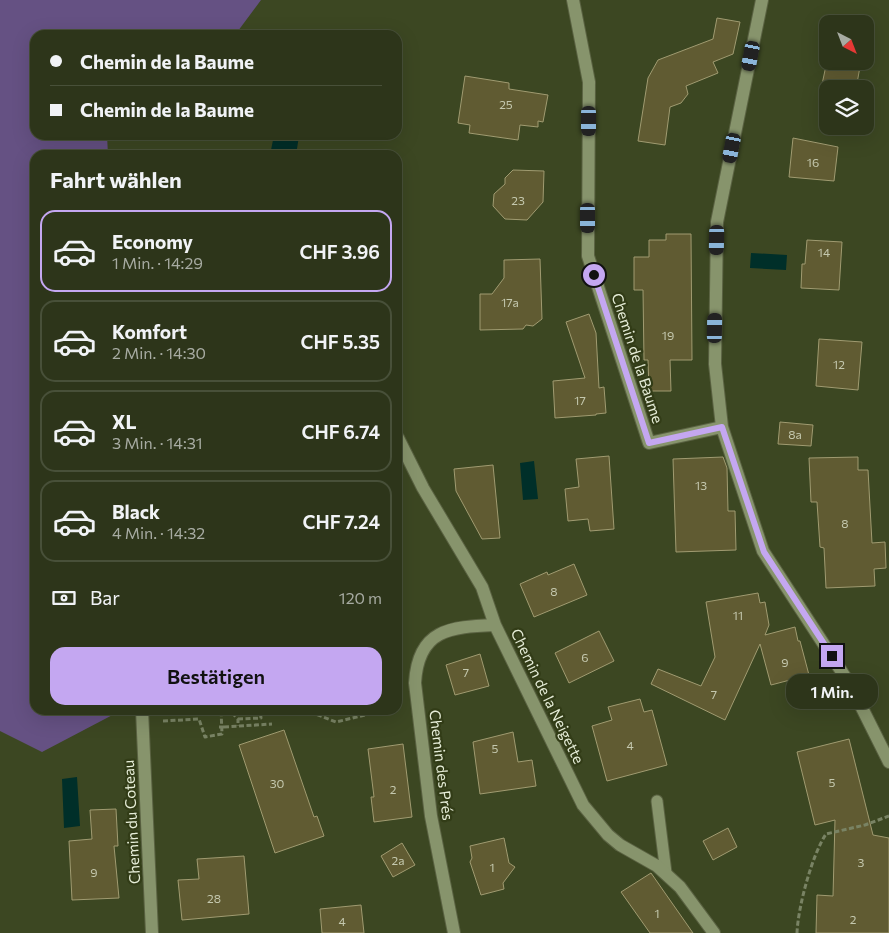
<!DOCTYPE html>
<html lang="de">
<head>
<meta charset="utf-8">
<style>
  body { margin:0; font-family:Commissioner,sans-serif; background:#394027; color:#f1f3f6; height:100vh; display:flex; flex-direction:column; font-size:19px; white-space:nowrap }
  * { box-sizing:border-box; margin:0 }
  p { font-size:16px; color:#a7aba2 }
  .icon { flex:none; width:28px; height:28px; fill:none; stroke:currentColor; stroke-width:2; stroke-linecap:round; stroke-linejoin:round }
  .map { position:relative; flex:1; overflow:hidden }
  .side { position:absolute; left:30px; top:150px; width:372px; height:565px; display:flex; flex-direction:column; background:#2d351a; border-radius:15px; box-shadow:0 5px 20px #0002,0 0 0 1px #485039 }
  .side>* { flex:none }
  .top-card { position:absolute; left:30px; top:30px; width:372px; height:110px; border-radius:15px; box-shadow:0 5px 20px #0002,0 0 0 1px #485039; display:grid; align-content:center; height:110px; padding:0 20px; background:#2d351a }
  .needle { width:32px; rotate:138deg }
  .controls { position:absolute; left:819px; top:15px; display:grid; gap:10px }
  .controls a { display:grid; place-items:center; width:55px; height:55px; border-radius:10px; background:#2d351a; box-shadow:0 5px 20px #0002,0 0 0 1px #485039; font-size:25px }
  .end { position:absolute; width:22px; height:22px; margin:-11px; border:6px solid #c4a7f1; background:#111; box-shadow:0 0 0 2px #111 }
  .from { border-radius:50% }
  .bubble { position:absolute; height:35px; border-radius:15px; background:#2d351a; box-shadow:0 5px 20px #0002,0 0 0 1px #485039; font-size:16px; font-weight:600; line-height:35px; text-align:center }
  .car { position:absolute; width:15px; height:30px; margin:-15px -8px; border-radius:6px; box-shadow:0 0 4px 1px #0007; background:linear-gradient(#222 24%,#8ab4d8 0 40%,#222 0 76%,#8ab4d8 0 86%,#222 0) }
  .top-card b { display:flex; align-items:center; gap:18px; height:48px; font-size:19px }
  .top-card b+b { border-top:1px solid #485039 }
  .top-card i { width:12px; height:12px; background:#f1f3f6 }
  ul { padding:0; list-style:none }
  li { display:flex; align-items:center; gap:15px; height:82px; margin:0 10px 8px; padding:0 10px; border:2px solid #485039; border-radius:15px }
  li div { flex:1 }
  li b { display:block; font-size:19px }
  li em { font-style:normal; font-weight:600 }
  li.active { border-color:#c4a7f1 }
  li>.icon { width:45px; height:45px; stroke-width:1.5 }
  h2 { padding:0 20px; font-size:22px; line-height:60px }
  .pay { display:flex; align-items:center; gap:12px; height:55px; padding:0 20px; font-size:19px }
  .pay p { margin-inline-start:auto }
  .button { display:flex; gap:10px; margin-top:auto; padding:10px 20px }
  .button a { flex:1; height:58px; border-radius:15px; background:#c4a7f1; color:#111; font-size:20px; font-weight:600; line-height:58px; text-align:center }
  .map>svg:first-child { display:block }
</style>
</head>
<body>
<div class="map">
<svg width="889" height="933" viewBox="0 0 889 933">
  <rect width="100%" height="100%" fill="#3c4722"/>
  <path fill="#655183" d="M0,0H261L235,35H35V135H107L108,155H35V710H122L42,752L0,731Z"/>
  <path fill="#002f29" d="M274,135L299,136L296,155H270Z
    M751,253L787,255L786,270L750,268Z
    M534,461L538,499L523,500L520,463Z
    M77,777L80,826L64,828L62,779Z"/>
  <path fill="#605b32" stroke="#a09b71" d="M717,18L740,22L733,54L713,62L718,73L686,86L688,94L681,103L670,107L665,145L638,141L648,78L658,60L713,39Z
    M827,61H861L856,89H821Z
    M465,76L509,83V89L548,95L543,122L538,121V127L520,125L518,140L469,133L470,125L458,123Z
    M793,138L838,147L834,181L789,177Z
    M513,170L544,171L543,202L527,220L505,219L493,206L494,194L505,184V178Z
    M666,234H691L692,360H670L671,391H649L648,360H644L643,290H634V257H649V240H666Z
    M807,240L842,242L839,290L801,288L802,264H805Z
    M540,259L542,319L533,326L526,325L523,329L480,330V294H492L504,278V260Z
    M589,314L596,333L599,388L604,387L606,413L596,414V415L555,418L553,381L585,378L566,322Z
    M819,339L862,342L858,390L816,386Z
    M780,422L813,425L811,446L778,444Z
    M609,456L614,529L590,531L588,519L568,521L565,489L579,487L576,459Z
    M723,457L727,468L728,511H735L736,550L676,552L673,459Z
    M858,457V470H868L872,543L885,542L886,568L874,569L875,586L826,588L824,548L820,547L817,502H811L809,458Z
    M493,465L500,538L482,539L456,491L454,469Z
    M574,564L587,595L534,617L520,584L547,572L548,575Z
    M758,593L760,603L765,602L769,625L765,635L795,627L798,641H800L809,675L771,685L760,644L725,720L651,684L658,669L701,686L715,657L706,602Z
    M599,631L614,661L569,683L555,653Z
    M480,654L489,686L455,695L446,665Z
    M640,699L644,712L652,710L667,765L607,781L592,726L612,720L608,707Z
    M284,730L314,817L317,816L324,836L275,853L239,745Z
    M513,732L518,762L532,760L536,786L480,794L473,742Z
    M849,739L873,835L889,838V933H816L817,895L833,896L835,820L815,825L797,752Z
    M403,744L412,817L374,822L371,797H374L368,749Z
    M116,809L118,846H114L119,898L72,900L69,841L92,839L90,810Z
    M728,828L737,847L713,860L703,841Z
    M504,838L509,863L515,867L503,883L504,889L481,895L470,862L472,858L470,846Z
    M402,843L415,865L393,877L381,856Z
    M244,856L249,914L182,920L178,880L199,879L197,859Z
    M651,873L693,933H650L621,892Z
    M361,905L364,933H322L320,909Z"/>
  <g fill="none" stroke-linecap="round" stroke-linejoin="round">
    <defs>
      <path id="lane" d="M657,801L666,873"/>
      <path id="street" d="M573,0L589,82L588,256L649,443L722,427
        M762,0L717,222L715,364L722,427L763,551L851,686L889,762
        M398,438L423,488L482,587L495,625L583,805L608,835L620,845L657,866L680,887L714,933
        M142,710L152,933
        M454,933L431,816L415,683C418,629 450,627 495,625"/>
    </defs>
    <use href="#lane" stroke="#5a6242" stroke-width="13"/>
    <use href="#street" stroke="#5a6242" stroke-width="14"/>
    <path stroke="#798364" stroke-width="3" stroke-dasharray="5 2.5" stroke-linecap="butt" d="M225,710L234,715L238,719V726
      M269,710H272
      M312,710L313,713L336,722L386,710
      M238,719L261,718L260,710
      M163,721L199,719L205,737L222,734L221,710H223
      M224,727L272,724
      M797,933C798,907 812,855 826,834L865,825L889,816"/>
    <use href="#lane" stroke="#87946c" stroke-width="11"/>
    <use href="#street" stroke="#87946c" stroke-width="12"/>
    <path stroke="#798364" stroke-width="3" stroke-dasharray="5 2.5" stroke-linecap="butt" d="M219,727H224"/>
  </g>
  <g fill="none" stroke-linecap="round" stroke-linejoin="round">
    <path stroke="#c4a7f1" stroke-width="6" d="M594,275L649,443L722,427L764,552L832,656"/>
  </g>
  <g text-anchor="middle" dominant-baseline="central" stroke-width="4.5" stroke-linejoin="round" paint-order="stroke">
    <g font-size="12" fill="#c4c8ae">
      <text x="506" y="104">25</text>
      <text x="813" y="162">16</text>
      <text x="518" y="200">23</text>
      <text x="824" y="252">14</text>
      <text x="510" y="302">17a</text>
      <text x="668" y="335">19</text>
      <text x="839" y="364">12</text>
      <text x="580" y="400">17</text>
      <text x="795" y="434">8a</text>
      <text x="701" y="485">13</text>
      <text x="845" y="523">8</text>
      <text x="554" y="591">8</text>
      <text x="738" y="615">11</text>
      <text x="585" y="657">6</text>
      <text x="785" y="662">9</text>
      <text x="466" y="672">7</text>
      <text x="714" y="694">7</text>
      <text x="630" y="745">4</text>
      <text x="495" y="748">5</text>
      <text x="832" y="782">5</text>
      <text x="277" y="783">30</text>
      <text x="393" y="789">2</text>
      <text x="398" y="860">2a</text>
      <text x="861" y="862">3</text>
      <text x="492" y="867">1</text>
      <text x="94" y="872">9</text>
      <text x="214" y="898">28</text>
      <text x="657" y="913">1</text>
      <text x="853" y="919">2</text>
      <text x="342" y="921">4</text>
    </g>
    <g font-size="15" fill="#e6edd8" stroke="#323c17">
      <text transform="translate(638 358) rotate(72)">Chemin de la Baume</text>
      <text transform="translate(548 696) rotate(64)">Chemin de la Neigette</text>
      <text transform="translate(442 765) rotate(83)">Chemin des Prés</text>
      <text transform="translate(131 822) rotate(-93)">Chemin du Coteau</text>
    </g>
  </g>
</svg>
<div class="controls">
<a><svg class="needle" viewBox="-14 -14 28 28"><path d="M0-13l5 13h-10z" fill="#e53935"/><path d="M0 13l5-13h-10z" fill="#a7aba2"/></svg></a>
<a><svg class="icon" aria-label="layers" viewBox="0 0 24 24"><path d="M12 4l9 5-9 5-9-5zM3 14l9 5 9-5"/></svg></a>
</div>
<i class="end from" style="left:594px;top:275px"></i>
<i class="end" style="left:832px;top:656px"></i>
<div class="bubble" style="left:786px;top:674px;width:92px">1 Min.</div>
<i class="car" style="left:751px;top:56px;rotate:191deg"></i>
<i class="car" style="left:589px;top:121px;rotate:180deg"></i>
<i class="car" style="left:732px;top:148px;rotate:191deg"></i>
<i class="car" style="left:588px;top:218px;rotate:180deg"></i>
<i class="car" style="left:717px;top:240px;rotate:181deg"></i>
<i class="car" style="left:715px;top:328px;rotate:1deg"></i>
<div class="top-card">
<b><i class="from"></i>Chemin de la Baume</b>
<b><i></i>Chemin de la Baume</b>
</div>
<section class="side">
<h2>Fahrt wählen</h2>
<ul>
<li class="active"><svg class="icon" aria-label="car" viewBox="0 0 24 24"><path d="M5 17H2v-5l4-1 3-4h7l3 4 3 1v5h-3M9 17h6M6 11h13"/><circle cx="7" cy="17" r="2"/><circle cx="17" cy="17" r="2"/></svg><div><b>Economy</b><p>1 Min. · 14:29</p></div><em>CHF 3.96</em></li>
<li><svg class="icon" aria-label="car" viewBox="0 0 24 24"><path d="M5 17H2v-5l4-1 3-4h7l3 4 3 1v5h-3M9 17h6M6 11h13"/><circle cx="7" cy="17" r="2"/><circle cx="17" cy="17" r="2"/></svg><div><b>Komfort</b><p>2 Min. · 14:30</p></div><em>CHF 5.35</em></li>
<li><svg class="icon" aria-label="car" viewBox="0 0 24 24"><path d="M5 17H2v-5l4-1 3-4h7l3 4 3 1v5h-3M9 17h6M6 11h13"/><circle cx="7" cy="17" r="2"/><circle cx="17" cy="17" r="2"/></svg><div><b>XL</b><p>3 Min. · 14:31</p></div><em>CHF 6.74</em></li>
<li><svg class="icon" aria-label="car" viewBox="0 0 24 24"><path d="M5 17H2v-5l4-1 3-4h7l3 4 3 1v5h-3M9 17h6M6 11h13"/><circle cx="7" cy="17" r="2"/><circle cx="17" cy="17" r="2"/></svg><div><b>Black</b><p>4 Min. · 14:32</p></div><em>CHF 7.24</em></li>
</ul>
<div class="pay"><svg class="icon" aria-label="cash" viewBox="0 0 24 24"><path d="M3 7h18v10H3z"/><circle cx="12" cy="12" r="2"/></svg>Bar<p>120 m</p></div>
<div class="button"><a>Bestätigen</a></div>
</section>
</div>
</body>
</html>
